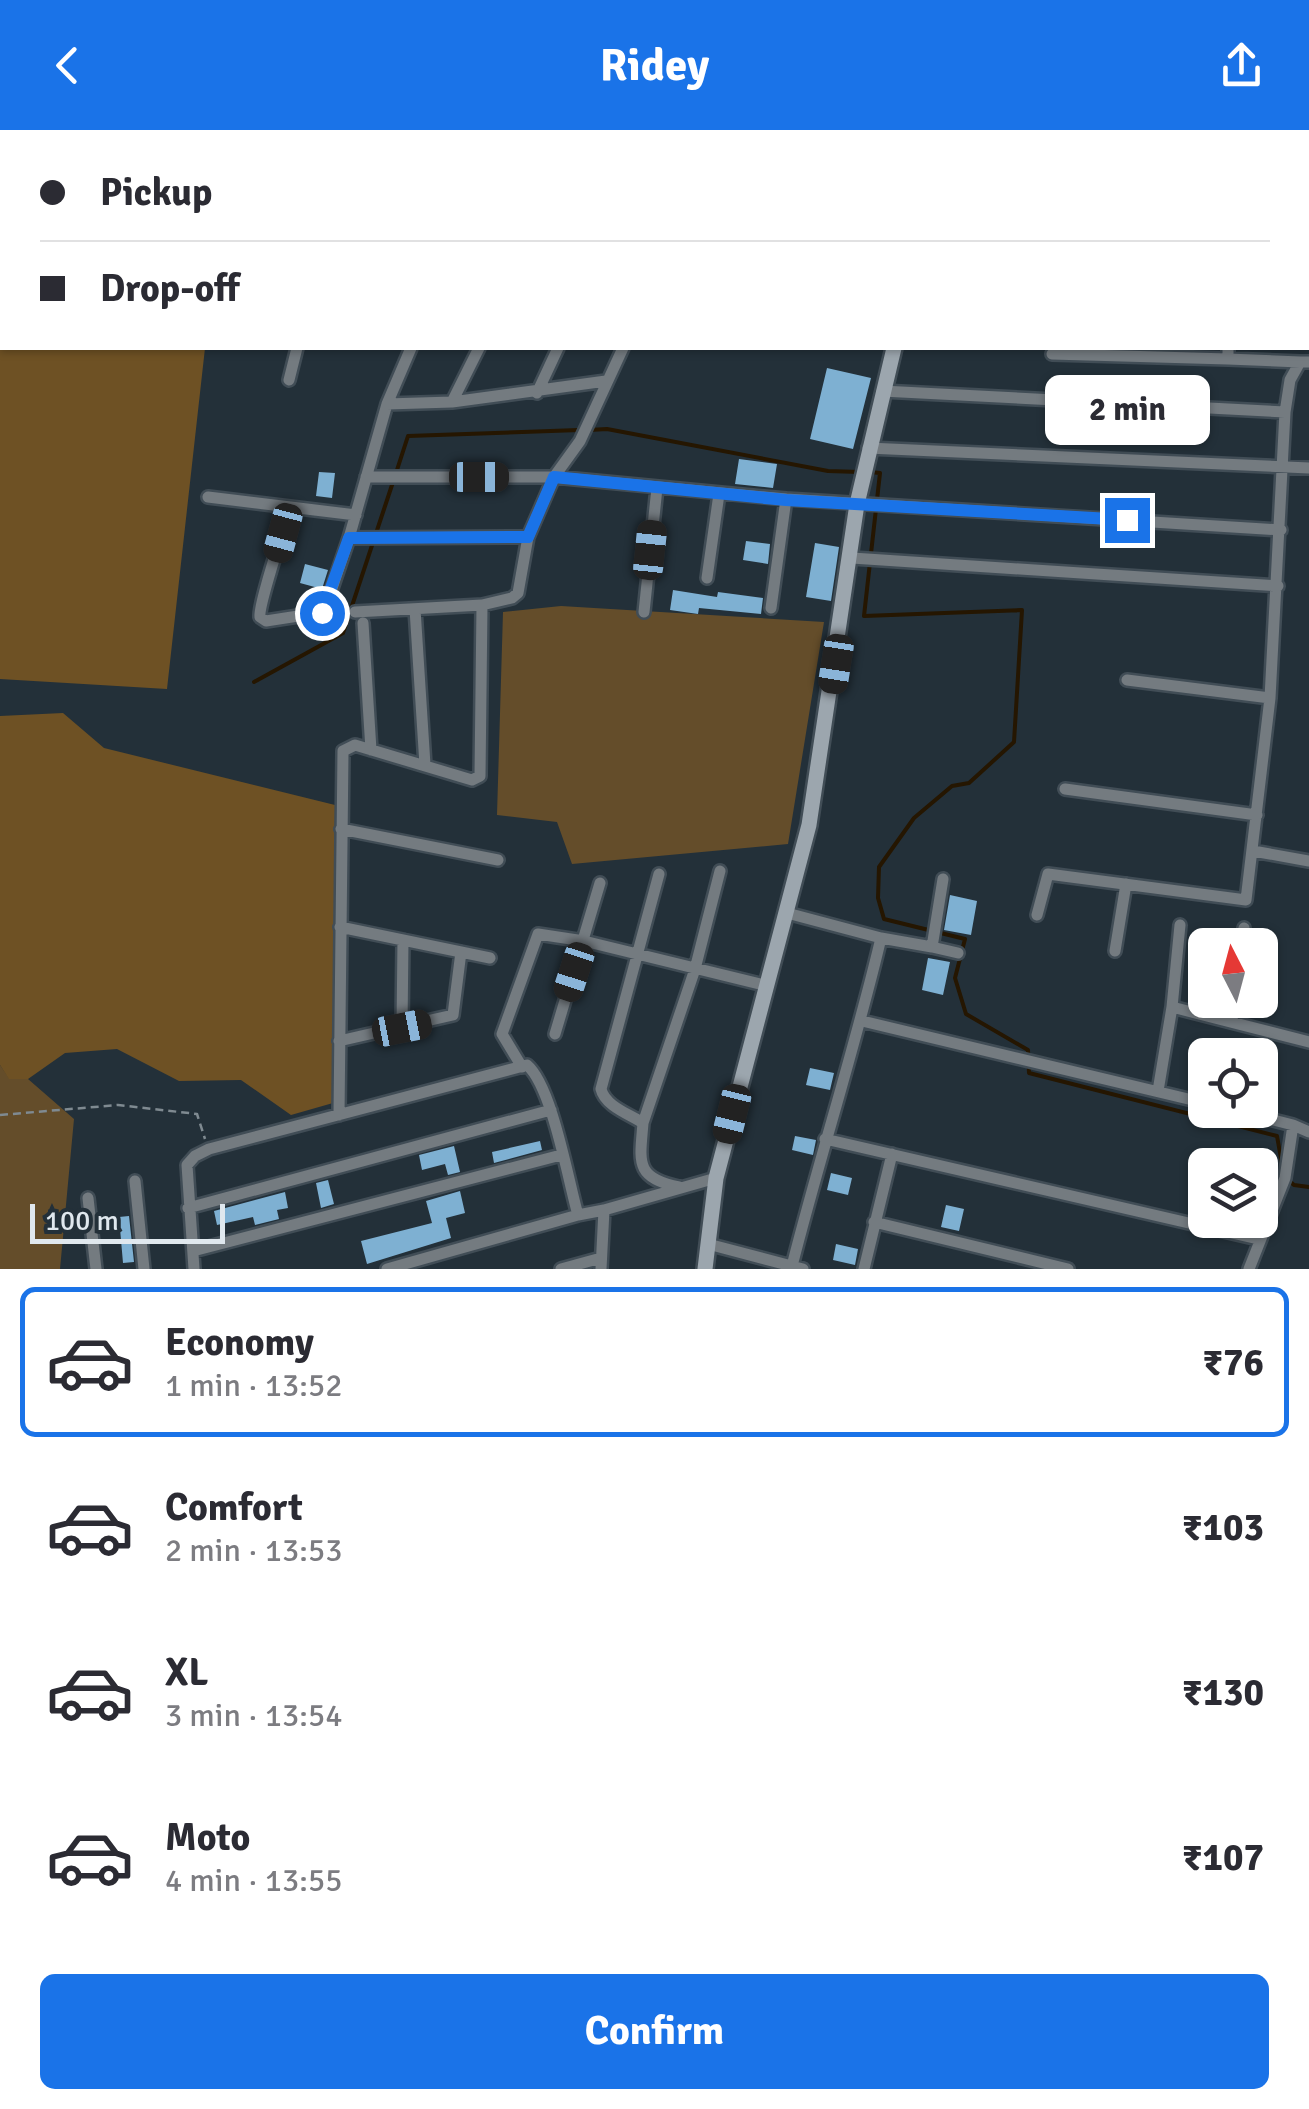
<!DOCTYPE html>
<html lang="en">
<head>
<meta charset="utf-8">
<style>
  body { margin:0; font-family:Signika,sans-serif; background:#f2f2f3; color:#2b2b33; height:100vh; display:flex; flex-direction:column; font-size:38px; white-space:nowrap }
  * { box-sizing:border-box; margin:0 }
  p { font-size:32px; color:#7c7c81 }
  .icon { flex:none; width:55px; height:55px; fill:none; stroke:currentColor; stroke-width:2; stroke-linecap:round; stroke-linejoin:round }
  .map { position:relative; height:1139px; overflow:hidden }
  .panel { display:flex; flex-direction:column; background:#fff; flex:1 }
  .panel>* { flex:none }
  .banner { position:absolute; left:0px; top:0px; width:1310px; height:220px; box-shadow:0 2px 8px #0004; display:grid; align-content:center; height:220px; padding:0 40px; background:#fff }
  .needle { width:65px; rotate:354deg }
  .buttons { position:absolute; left:1188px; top:798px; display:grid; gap:20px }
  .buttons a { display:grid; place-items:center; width:90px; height:90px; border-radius:15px; background:#fff; box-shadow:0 2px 8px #0004; font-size:50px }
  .scale { position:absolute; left:30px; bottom:25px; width:195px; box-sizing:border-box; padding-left:10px; border:5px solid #e0e8ee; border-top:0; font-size:28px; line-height:35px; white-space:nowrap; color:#e0e8ee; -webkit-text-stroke:8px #233039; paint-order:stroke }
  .end { position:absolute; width:45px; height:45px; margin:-22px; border:12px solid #1a73e8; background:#fff; box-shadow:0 0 0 5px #fff }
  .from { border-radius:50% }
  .bubble { position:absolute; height:70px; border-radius:15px; background:#fff; box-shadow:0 2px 8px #0004; font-size:32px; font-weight:700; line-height:70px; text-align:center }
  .car { position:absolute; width:30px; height:60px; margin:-30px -15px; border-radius:12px; box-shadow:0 0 8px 2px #0007; background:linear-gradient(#222 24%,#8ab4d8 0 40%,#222 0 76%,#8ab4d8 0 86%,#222 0) }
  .banner b { display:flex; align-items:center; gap:35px; height:95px; font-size:38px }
  .banner b+b { border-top:2px solid #e1e1e2 }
  .banner i { width:25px; height:25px; background:#2b2b33 }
  ul { padding:18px 0 0; list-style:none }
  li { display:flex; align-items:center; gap:30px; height:150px; margin:0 20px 15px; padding:0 20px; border:5px solid transparent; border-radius:15px }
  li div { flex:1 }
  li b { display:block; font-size:38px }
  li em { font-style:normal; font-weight:700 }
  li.active { border-color:#1a73e8 }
  li>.icon { width:90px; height:90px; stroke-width:1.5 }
  .cta { display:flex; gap:20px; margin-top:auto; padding:20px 40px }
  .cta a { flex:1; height:115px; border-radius:15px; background:#1a73e8; color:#fff; font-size:40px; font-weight:700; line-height:115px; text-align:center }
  header { display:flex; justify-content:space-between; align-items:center; height:130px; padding:0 40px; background:#1a73e8; color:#fff; font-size:45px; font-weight:700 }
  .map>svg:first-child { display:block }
</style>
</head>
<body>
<header><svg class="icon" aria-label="back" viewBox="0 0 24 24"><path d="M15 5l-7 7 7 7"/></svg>Ridey<svg class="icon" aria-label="share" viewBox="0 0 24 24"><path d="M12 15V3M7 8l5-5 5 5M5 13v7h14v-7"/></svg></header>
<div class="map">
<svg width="1309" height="1139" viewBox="0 0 1309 1139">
  <rect width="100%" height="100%" fill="#233039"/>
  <path fill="#644d2a" d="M1101,0H1309V44L1308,2H1101Z
    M561,476L824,492L788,714L572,734L557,692L497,685L503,482Z
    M0,935L9,948L28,949L74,989L60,1139H0Z"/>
  <path fill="#6e5124" d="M0,0H62L2,2V218H205L167,559L0,549Z
    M63,583L104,618L335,675L333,973L291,985L241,950L179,951L117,919L65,923L28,949H9L0,935V586Z"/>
  <path fill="#251601" d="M755,0H914V2H756Z"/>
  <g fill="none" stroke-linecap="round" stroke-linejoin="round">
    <path stroke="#251601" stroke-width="4" d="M589,300L607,299L828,341L860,342
      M870,342L880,343L864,486L1022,480L1014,612L969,653L952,656L914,688L879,737L878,768L884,789L965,809L955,848L966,884L1028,920L1029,943L1277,1006L1282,1034
      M396,343L408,306L579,300
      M254,552L343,503L393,352
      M1286,1048L1294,1055L1309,1057"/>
  </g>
  <path fill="#7eb0d2" d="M827,238L871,248L853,319L810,309Z
    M739,329L777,334L773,358L735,354Z
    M319,342L335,343L332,368L316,366Z
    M746,411L770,414L768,434L743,430Z
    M815,413L839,417L831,471L806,467Z
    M305,434L328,440L322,459L300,453Z
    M673,460L717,467L718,462L763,468L761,484L699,478L698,484L670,480Z
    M950,765L977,771L971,805L944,800Z
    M928,828L950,832L943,865L922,860Z
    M810,938L834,943L830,960L806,955Z
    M795,1006L816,1010L813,1025L792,1020Z
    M540,1011L542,1020L494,1033L492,1022Z
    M454,1016L460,1042L448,1045L445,1034L422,1040L419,1025Z
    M831,1043L852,1048L848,1065L827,1060Z
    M328,1050L334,1074L321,1078L316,1053Z
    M460,1061L465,1083L446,1088L451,1108L367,1134L361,1111L432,1093L426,1071Z
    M285,1062L288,1078L277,1080L279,1089L255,1095L253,1087L217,1095L214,1081Z
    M946,1075L964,1079L959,1101L941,1097Z
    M129,1086L134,1132L123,1133L119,1087Z
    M836,1114L858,1119L855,1135L833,1130Z"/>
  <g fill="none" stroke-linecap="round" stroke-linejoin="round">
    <defs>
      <path id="lane" d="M1308,69H1309"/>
      <path id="street" d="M289,0L303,2
        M564,0L574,2
        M340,2L341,0
        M683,2L684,0
        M1308,136H1309
        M1228,218V229L1300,232
        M1052,224L1228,229
        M289,250L297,218
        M882,261L1285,282
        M537,263L558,218
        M452,272L479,218
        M387,274L411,218
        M868,318L1309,338
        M366,347H554L786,369L1281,400
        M208,367L356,385
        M290,377C285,396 258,475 260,487L266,491L324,482L349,408L387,274L452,272L606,251
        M349,408L528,407
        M852,428L1278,456
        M707,448L719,364
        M771,478L786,369
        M415,479L425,635
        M355,482L482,475
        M644,482L657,358
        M363,493L371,620
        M1127,550L1270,568L1285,282L1290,250L1300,232H1309
        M1065,659L1257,685
        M341,699L498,730
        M1253,721L1309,731
        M659,744L601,959C605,976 629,984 643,993C640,1031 634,1048 679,1057
        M787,783L881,808C855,918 820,1026 792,1136
        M1037,785L1048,744L1246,770L1270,568
        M340,797L490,828
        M881,808L932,817L943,749
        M1242,815L1244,798
        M932,817L958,823
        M1115,821L1126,754
        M1172,877L1309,912
        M1232,890L1235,870
        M862,891L1205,973
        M402,898L403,810
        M555,904L600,753
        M339,911L453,885L461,822
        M522,937L502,904L538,804L584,811L768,856
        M1158,961L1172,877L1180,795
        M1234,980L1293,995L1285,1048L1249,1139
        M339,985L343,621L355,615L472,650L480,646L482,475L512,468L518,463L528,407L554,347L580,311L623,218
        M643,993L695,839L720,741
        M1293,995L1309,1002
        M825,1009L1258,1109
        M135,1051L144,1139
        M88,1068L96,1139
        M188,1078L551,980
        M874,1092L1068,1139
        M708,1114L803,1139
        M193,1121L561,1025
        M194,1139L187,1035L195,1026L209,1019L527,935C552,956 568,1050 578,1085L604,1080
        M387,1139L578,1085
        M561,1139L601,1128
        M601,1139L604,1080L716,1048
        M864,1139L892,1024"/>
      <path id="secondary" d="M966,2L967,0
        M705,1139L716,1048L809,695L857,374L894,218"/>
    </defs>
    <use href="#lane" stroke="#414d56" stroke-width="10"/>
    <use href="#street" stroke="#414d56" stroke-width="16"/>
    <use href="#secondary" stroke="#414d56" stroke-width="20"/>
    <path stroke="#7f8a91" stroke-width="2.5" stroke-dasharray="8 5" stroke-linecap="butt" d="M0,985L118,975L197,984L205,1009"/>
    <use href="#lane" stroke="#747b80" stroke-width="5"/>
    <use href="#street" stroke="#747b80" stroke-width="11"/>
    <use href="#secondary" stroke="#9ca6ae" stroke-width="15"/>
  </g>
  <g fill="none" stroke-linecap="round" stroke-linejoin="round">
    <path stroke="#1a73e8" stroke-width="12" d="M322,483L349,408L528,407L554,347L786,370L1127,390"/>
  </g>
</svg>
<div class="buttons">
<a><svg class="needle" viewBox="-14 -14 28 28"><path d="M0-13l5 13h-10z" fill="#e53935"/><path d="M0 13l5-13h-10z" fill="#7c7c81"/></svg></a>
<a><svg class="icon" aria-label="locate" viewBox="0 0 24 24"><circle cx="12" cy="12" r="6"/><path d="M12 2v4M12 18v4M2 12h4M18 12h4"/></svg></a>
<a><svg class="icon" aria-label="layers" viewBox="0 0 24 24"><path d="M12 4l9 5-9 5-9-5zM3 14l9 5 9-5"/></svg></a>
</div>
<div class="scale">100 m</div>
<i class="end from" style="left:322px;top:483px"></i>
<i class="end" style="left:1127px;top:390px"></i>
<div class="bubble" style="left:1045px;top:245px;width:165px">2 min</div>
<i class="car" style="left:479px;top:347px;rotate:90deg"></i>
<i class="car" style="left:283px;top:403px;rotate:195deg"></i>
<i class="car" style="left:650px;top:420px;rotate:6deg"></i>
<i class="car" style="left:836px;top:534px;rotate:189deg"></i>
<i class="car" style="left:574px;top:842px;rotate:198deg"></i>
<i class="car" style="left:402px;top:898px;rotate:79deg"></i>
<i class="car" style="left:732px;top:984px;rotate:194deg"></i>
<div class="banner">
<b><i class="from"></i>Pickup</b>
<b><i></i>Drop-off</b>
</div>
</div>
<section class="panel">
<ul>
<li class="active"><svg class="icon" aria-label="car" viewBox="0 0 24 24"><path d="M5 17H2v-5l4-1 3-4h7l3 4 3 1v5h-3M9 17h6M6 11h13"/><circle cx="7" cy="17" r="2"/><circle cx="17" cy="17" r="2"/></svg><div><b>Economy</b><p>1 min · 13:52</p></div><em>₹76</em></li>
<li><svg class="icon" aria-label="car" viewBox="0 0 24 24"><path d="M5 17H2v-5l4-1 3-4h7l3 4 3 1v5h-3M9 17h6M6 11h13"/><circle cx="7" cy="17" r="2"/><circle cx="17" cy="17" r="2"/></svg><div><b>Comfort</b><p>2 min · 13:53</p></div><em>₹103</em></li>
<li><svg class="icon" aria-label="car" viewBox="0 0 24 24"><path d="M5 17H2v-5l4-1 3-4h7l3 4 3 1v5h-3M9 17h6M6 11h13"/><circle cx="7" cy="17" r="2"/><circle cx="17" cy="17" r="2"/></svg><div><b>XL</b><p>3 min · 13:54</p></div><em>₹130</em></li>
<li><svg class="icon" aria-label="car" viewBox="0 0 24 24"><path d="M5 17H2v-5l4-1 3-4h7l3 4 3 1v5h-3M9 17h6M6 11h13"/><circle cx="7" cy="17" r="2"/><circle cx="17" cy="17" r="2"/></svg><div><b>Moto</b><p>4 min · 13:55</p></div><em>₹107</em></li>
</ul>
<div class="cta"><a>Confirm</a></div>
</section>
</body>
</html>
